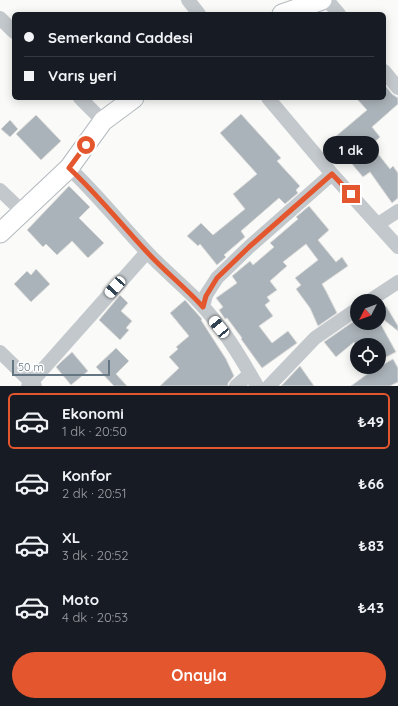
<!DOCTYPE html>
<html lang="tr">
<head>
<meta charset="utf-8">
<style>
  body { margin:0; font-family:Quicksand,sans-serif; background:#20242c; color:#f1f3f6; height:100vh; display:flex; flex-direction:column; font-size:15px; white-space:nowrap }
  * { box-sizing:border-box; margin:0 }
  p { font-size:13px; color:#9ea1a6 }
  .icon { flex:none; width:22px; height:22px; fill:none; stroke:currentColor; stroke-width:2; stroke-linecap:round; stroke-linejoin:round }
  .map { position:relative; height:386px; overflow:hidden }
  .drawer { display:flex; flex-direction:column; background:#171b24; flex:1 }
  .drawer>* { flex:none }
  .top-card { position:absolute; left:12px; top:12px; width:374px; height:88px; border-radius:6px; box-shadow:0 2px 10px #0003; display:grid; align-content:center; height:88px; padding:0 12px; background:#171b24 }
  .needle { width:26px; rotate:228deg }
  .controls { position:absolute; left:350px; top:294px; display:grid; gap:8px }
  .controls a { display:grid; place-items:center; width:36px; height:36px; border-radius:50%; background:#171b24; box-shadow:0 2px 10px #0003; font-size:20px }
  .scale { position:absolute; left:12px; bottom:10px; width:98px; box-sizing:border-box; padding-left:4px; border:2px solid #657683; border-top:0; font-size:11px; line-height:14px; white-space:nowrap; color:#657683; -webkit-text-stroke:3px #fff; paint-order:stroke }
  .end { position:absolute; width:18px; height:18px; margin:-9px; border:5px solid #e4572e; background:#fff; box-shadow:0 0 0 2px #fff }
  .from { border-radius:50% }
  .bubble { position:absolute; height:28px; border-radius:14px; background:#171b24; box-shadow:0 2px 10px #0003; font-size:13px; font-weight:800; line-height:28px; text-align:center }
  .car { position:absolute; width:12px; height:24px; margin:-12px -6px; border-radius:5px; box-shadow:0 0 3px 1px #0007; background:linear-gradient(#fff 24%,#345 0 40%,#fff 0 76%,#345 0 86%,#fff 0) }
  .top-card b { display:flex; align-items:center; gap:14px; height:38px; font-size:15px }
  .top-card b+b { border-top:1px solid #363941 }
  .top-card i { width:10px; height:10px; background:#f1f3f6 }
  ul { padding:7px 0 0; list-style:none }
  li { display:flex; align-items:center; gap:12px; height:56px; margin:0 8px 6px; padding:0 4px; border:2px solid transparent; border-radius:6px }
  li div { flex:1 }
  li b { display:block; font-size:15px }
  li em { font-style:normal; font-weight:800 }
  li.current { border-color:#e4572e }
  li>.icon { width:36px; height:36px; stroke-width:1.5 }
  .primary-button { display:flex; gap:8px; margin-top:auto; padding:8px 12px }
  .primary-button a { flex:1; height:46px; border-radius:24px; background:#e4572e; color:#fff; font-size:16px; font-weight:800; line-height:46px; text-align:center }
  .map>svg:first-child { display:block }
</style>
</head>
<body>
<div class="map">
<svg width="398" height="386" viewBox="0 0 398 386">
  <rect width="100%" height="100%" fill="#fafaf8"/>
  <path fill="#aab3b9" stroke="#dcdcda" d="M384,84L392,94L398,98V104L372,127L380,137L371,145L390,169L393,166L398,173V198L392,203L370,172L363,177L352,164L356,161L335,137L367,110L356,98H384Z
    M241,114L281,158L277,161L300,186L296,190L298,193L285,204L279,198L241,231L245,237L224,255L226,257L217,265L200,244L198,246L187,236L201,223L213,235L245,209L233,194L257,174L220,133Z
    M36,115L61,141L41,160L16,134Z
    M10,120L18,129L10,137L1,129Z
    M69,186L90,207L79,218L104,243L88,258L72,241L57,255L46,244L43,247L27,230Z
    M309,206L329,230L318,240L336,262L342,257L348,266L322,284L326,291L337,313L318,326L310,308L296,289L301,285L295,278L318,260L306,244L283,262L287,266L270,281L277,290L267,297L270,301L265,305L273,316L259,326L272,343L288,331L297,343L262,368L241,339L242,338L227,318L225,319L219,310L223,307L216,298L237,283L232,276L250,261L253,265L274,247L270,243L298,219L296,217Z
    M36,269L50,284L31,302L14,284L27,271L31,275Z
    M120,295L128,303L121,311L132,321L126,328L129,330L120,340L99,320Z
    M185,300L202,319L201,320L226,359L234,376L228,383V386H160L179,368L169,357L178,349L176,347L189,336L170,313Z
    M386,306L398,326V331L379,316V310Z
    M357,319V323H380L396,352L386,357L380,345H355L354,342L336,357L324,342Z
    M116,348L129,361L116,374L127,386H114L96,367Z
    M72,352L88,371L71,385L56,367L61,362Z
    M393,359L398,368V382L390,386H351L370,372L367,367H379Z
    M300,366L314,386H281Z"/>
  <g fill="none" stroke-linecap="round" stroke-linejoin="round">
    <defs>
      <path id="secondary" d="M282,14L322,0
        M0,233L69,168L103,121L134,98"/>
    </defs>
    <use href="#secondary" stroke="#b3babf" stroke-width="21"/>
    <path stroke="#c3c8cc" stroke-width="14" d="M188,0L199,14
      M327,0L339,14
      M0,18L14,32
      M384,71L398,88
      M80,98L103,121
      M268,98L332,174L398,247
      M69,168C97,194 121,225 148,253C162,268 179,282 194,297C220,323 239,354 257,386
      M0,190L23,212
      M378,224L398,211
      M369,301L398,282
      M203,307L206,295L217,278L249,247L332,174
      M0,352L35,386
      M28,386L147,252
      M236,386L250,374
      M269,386L315,338L357,309"/>
    <use href="#secondary" stroke="#fff" stroke-width="19"/>
  </g>
  <g fill="none" stroke-linecap="round" stroke-linejoin="round">
    <path stroke="#e4572e" stroke-width="5" d="M86,145L69,168C97,194 121,224 146,251C164,271 185,287 203,307L206,296L217,278L249,247L332,174L351,194"/>
  </g>
</svg>
<div class="controls">
<a><svg class="needle" viewBox="-14 -14 28 28"><path d="M0-13l5 13h-10z" fill="#e53935"/><path d="M0 13l5-13h-10z" fill="#9ea1a6"/></svg></a>
<a><svg class="icon" aria-label="locate" viewBox="0 0 24 24"><circle cx="12" cy="12" r="6"/><path d="M12 2v4M12 18v4M2 12h4M18 12h4"/></svg></a>
</div>
<div class="scale">50 m</div>
<i class="end from" style="left:86px;top:145px"></i>
<i class="end" style="left:351px;top:194px"></i>
<div class="bubble" style="left:323px;top:136px;width:56px">1 dk</div>
<i class="car" style="left:115px;top:287px;rotate:222deg"></i>
<i class="car" style="left:219px;top:327px;rotate:321deg"></i>
<div class="top-card">
<b><i class="from"></i>Semerkand Caddesi</b>
<b><i></i>Varış yeri</b>
</div>
</div>
<section class="drawer">
<ul>
<li class="current"><svg class="icon" aria-label="car" viewBox="0 0 24 24"><path d="M5 17H2v-5l4-1 3-4h7l3 4 3 1v5h-3M9 17h6M6 11h13"/><circle cx="7" cy="17" r="2"/><circle cx="17" cy="17" r="2"/></svg><div><b>Ekonomi</b><p>1 dk · 20:50</p></div><em>₺49</em></li>
<li><svg class="icon" aria-label="car" viewBox="0 0 24 24"><path d="M5 17H2v-5l4-1 3-4h7l3 4 3 1v5h-3M9 17h6M6 11h13"/><circle cx="7" cy="17" r="2"/><circle cx="17" cy="17" r="2"/></svg><div><b>Konfor</b><p>2 dk · 20:51</p></div><em>₺66</em></li>
<li><svg class="icon" aria-label="car" viewBox="0 0 24 24"><path d="M5 17H2v-5l4-1 3-4h7l3 4 3 1v5h-3M9 17h6M6 11h13"/><circle cx="7" cy="17" r="2"/><circle cx="17" cy="17" r="2"/></svg><div><b>XL</b><p>3 dk · 20:52</p></div><em>₺83</em></li>
<li><svg class="icon" aria-label="car" viewBox="0 0 24 24"><path d="M5 17H2v-5l4-1 3-4h7l3 4 3 1v5h-3M9 17h6M6 11h13"/><circle cx="7" cy="17" r="2"/><circle cx="17" cy="17" r="2"/></svg><div><b>Moto</b><p>4 dk · 20:53</p></div><em>₺43</em></li>
</ul>
<div class="primary-button"><a>Onayla</a></div>
</section>
</body>
</html>
